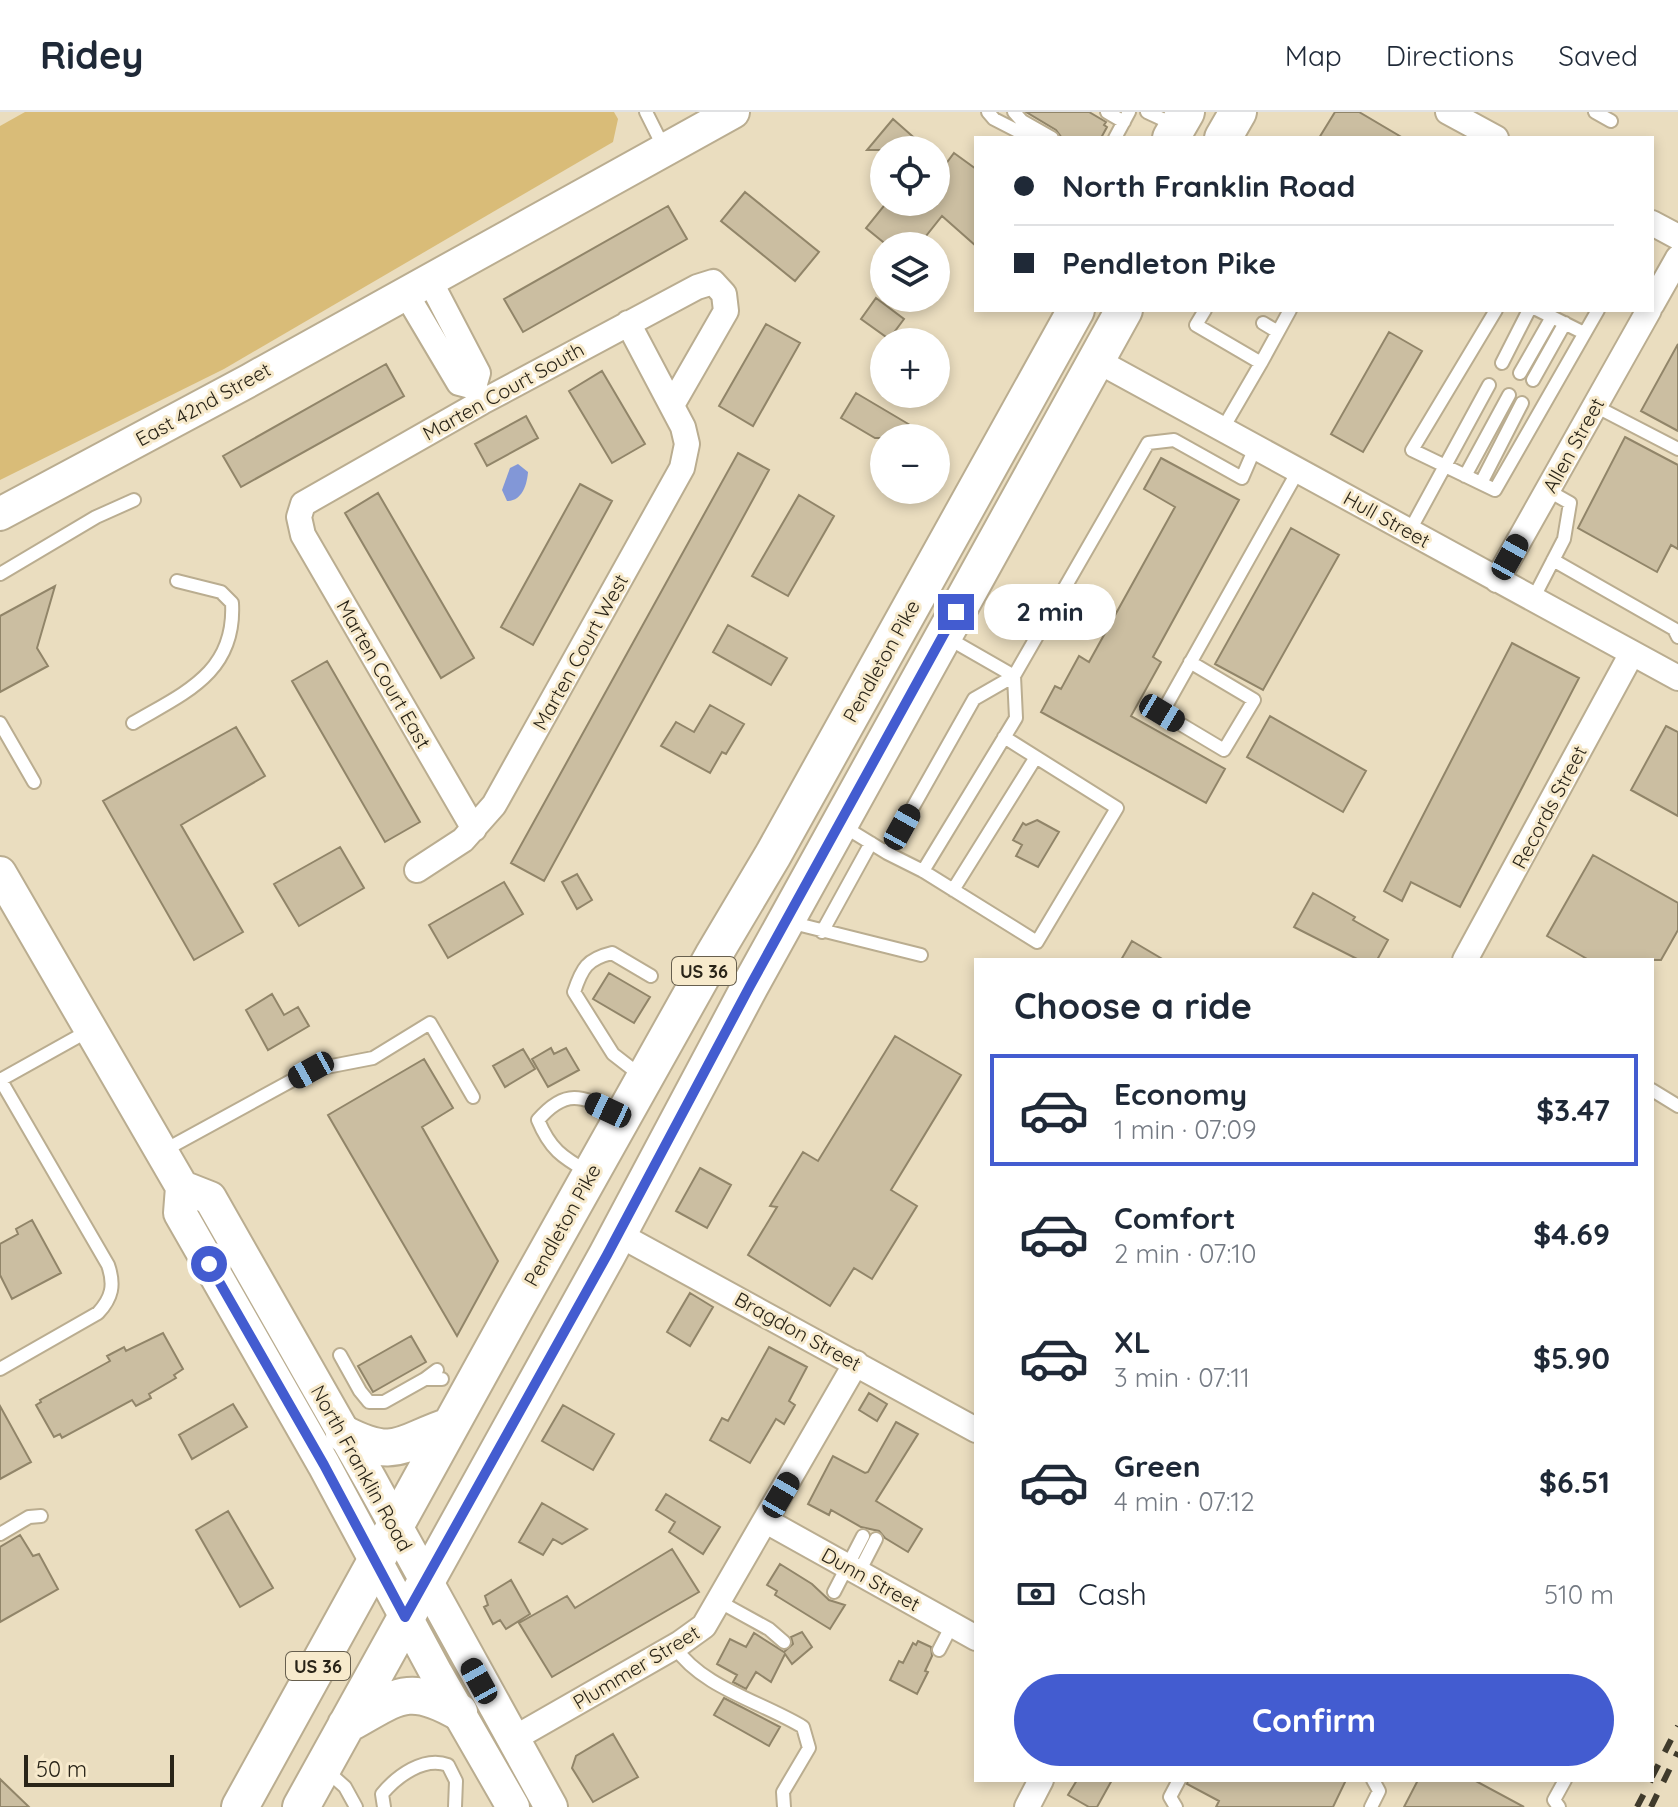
<!DOCTYPE html>
<html lang="en">
<head>
<meta charset="utf-8">
<style>
  body { margin:0; font-family:Quicksand,sans-serif; background:#f6f6f7; color:#1f2937; height:100vh; display:flex; flex-direction:column; font-size:30px; white-space:nowrap }
  * { box-sizing:border-box; margin:0 }
  p { font-size:26px; color:#747a83 }
  .icon { flex:none; width:44px; height:44px; fill:none; stroke:currentColor; stroke-width:2; stroke-linecap:round; stroke-linejoin:round }
  .map { position:relative; flex:1; overflow:hidden }
  .details { position:absolute; left:974px; top:846px; width:680px; height:824px; display:flex; flex-direction:column; background:#fff; border-radius:0px; box-shadow:0 4px 12px #0003 }
  .details>* { flex:none }
  .hud { position:absolute; left:974px; top:24px; width:680px; height:176px; border-radius:0px; box-shadow:0 4px 12px #0003; display:grid; align-content:center; height:176px; padding:0 40px; background:#fff }
  .controls { position:absolute; left:870px; top:24px; display:grid; gap:16px }
  .controls a { display:grid; place-items:center; width:80px; height:80px; border-radius:50%; background:#fff; box-shadow:0 4px 12px #0003; font-size:40px }
  .scale { position:absolute; left:24px; bottom:20px; width:150px; box-sizing:border-box; padding-left:8px; border:4px solid #292418; border-top:0; font-size:22px; line-height:28px; white-space:nowrap; color:#292418; -webkit-text-stroke:6px #f7eacc; paint-order:stroke }
  .end { position:absolute; width:36px; height:36px; margin:-18px; border:10px solid #435cd0; background:#fff; box-shadow:0 0 0 4px #fff }
  .from { border-radius:50% }
  .bubble { position:absolute; height:56px; border-radius:28px; background:#fff; box-shadow:0 4px 12px #0003; font-size:26px; font-weight:800; line-height:56px; text-align:center }
  .car { position:absolute; width:24px; height:48px; margin:-24px -12px; border-radius:10px; box-shadow:0 0 6px 2px #0007; background:linear-gradient(#222 24%,#8ab4d8 0 40%,#222 0 76%,#8ab4d8 0 86%,#222 0) }
  .hud b { display:flex; align-items:center; gap:28px; height:76px; font-size:30px }
  .hud b+b { border-top:2px solid #e0e1e3 }
  .hud i { width:20px; height:20px; background:#1f2937 }
  ul { padding:0; list-style:none }
  li { display:flex; align-items:center; gap:24px; height:112px; margin:0 16px 12px; padding:0 24px; border:4px solid transparent; border-radius:0px }
  li div { flex:1 }
  li b { display:block; font-size:30px }
  li em { font-style:normal; font-weight:800 }
  li.selected { border-color:#435cd0 }
  li>.icon { width:72px; height:72px; stroke-width:1.5 }
  h2 { padding:0 40px; font-size:36px; line-height:96px }
  .pay { display:flex; align-items:center; gap:20px; height:88px; padding:0 40px; font-size:30px }
  .pay p { margin-inline-start:auto }
  .cta { display:flex; gap:16px; margin-top:auto; padding:16px 40px }
  .cta a { flex:1; height:92px; border-radius:48px; background:#435cd0; color:#fff; font-size:32px; font-weight:800; line-height:92px; text-align:center }
  header { display:flex; align-items:center; gap:48px; box-sizing:border-box; height:112px; padding:0 40px; background:#fff; border-bottom:2px solid #e0e1e3 }
  header strong { font-size:38px }
  nav { display:flex; gap:44px; margin-inline-start:auto; font-size:28px }
  .map>svg:first-child { display:block }
</style>
</head>
<body>
<header>
<strong>Ridey</strong>
<nav><a>Map</a><a>Directions</a><a>Saved</a></nav>
</header>
<div class="map">
<svg width="1678" height="1695" viewBox="0 0 1678 1695">
  <rect width="100%" height="100%" fill="#eaddbf"/>
  <path fill="#d9bc78" d="M25,0H614L618,7L613,30L224,257L0,368V14Z"/>
  <path fill="#8297d7" d="M518,352L528,360C527,373 522,389 507,389L502,378L510,356Z"/>
  <path fill="#cbbea1" stroke="#918569" stroke-width="2" d="M1026,0H1089L1106,10L1104,13L1107,15L1101,26H1062L1056,18Z
    M1335,0H1359L1403,26H1319Z
    M893,7L928,38H867Z
    M954,41L976,57V134L942,104L918,134H888L866,116L887,90H937L936,45L945,53Z
    M745,80L819,140L795,169L721,109Z
    M668,94L687,127L523,220L504,187Z
    M876,186L904,207L889,227L861,207Z
    M766,212L800,231L753,314L719,294Z
    M1389,220L1422,239L1363,340L1331,322Z
    M1678,232V319L1641,299Z
    M386,252L404,284L241,375L223,344Z
    M602,259L645,332L612,351L569,279Z
    M856,281L910,313L902,326H875L841,306Z
    M526,304L538,326L487,354L475,332Z
    M1625,325L1678,353V437L1671,433L1657,460L1578,416Z
    M738,341L769,358L544,769L511,751Z
    M1161,346L1239,388L1153,545L1161,550L1131,604L1225,657L1206,691L1041,600L1055,574L1061,577L1079,544L1089,550L1175,395L1144,377Z
    M580,372L612,389L533,533L501,515Z
    M378,381L474,546L441,566L345,401Z
    M799,383L834,404L788,484L752,464Z
    M1291,416L1339,443L1263,578L1215,552Z
    M55,474L37,536L48,554L0,580V504Z
    M728,513L787,546L771,573L713,540Z
    M1512,531L1579,566L1460,795L1411,770L1402,789L1384,779Z
    M327,549L420,710L385,730L292,569Z
    M710,593L744,612L726,642L722,640L710,661L661,634L676,610L694,620Z
    M1270,604L1366,659L1343,700L1247,645Z
    M1666,614L1678,620V704L1631,678Z
    M236,615L265,664L181,713L243,820L194,848L103,689Z
    M1037,708L1059,720L1038,755L1016,744L1022,733L1013,728L1023,711L1026,713Z
    M340,735L364,776L299,814L274,772Z
    M1593,743L1678,791V818L1661,848H1589L1547,824Z
    M577,762L592,788L577,797L562,770Z
    M504,770L523,802L448,846L429,813Z
    M1313,781L1355,805L1353,808L1388,828L1377,848H1359L1294,815Z
    M1132,829L1164,848H1121Z
    M609,861L650,885L634,911L593,887Z
    M272,882L284,903L298,895L309,914L268,938L246,898Z
    M895,924L961,963L891,1078L917,1094L872,1167L854,1156L830,1194L748,1143L777,1095L770,1094L803,1040L818,1049Z
    M551,936L554,942L566,936L579,958L548,975L532,947Z
    M523,937L535,957L505,975L493,954Z
    M424,947L453,996L422,1015L498,1149L457,1224L328,1003Z
    M700,1056L731,1073L707,1116L676,1099Z
    M32,1108L61,1161L12,1187L0,1163V1132L18,1122L16,1117Z
    M690,1181L713,1195L690,1234L667,1220Z
    M163,1221L183,1257L174,1263L176,1266L149,1282L151,1286L136,1294L132,1288L62,1326L60,1322L54,1325L36,1293L41,1290L40,1288L110,1249L107,1244L124,1235L126,1239Z
    M411,1224L426,1250L373,1280L358,1254Z
    M769,1235L807,1255L789,1289L795,1293L784,1312L776,1307L750,1351L710,1328L722,1306L728,1309Z
    M869,1281L887,1292L877,1309L859,1298Z
    M233,1292L247,1315L192,1347L179,1323Z
    M563,1293L614,1322L593,1358L542,1329Z
    M0,1294L31,1350L0,1367Z
    M896,1310L918,1322L876,1389L922,1417L908,1440L885,1426L879,1419L861,1415L831,1398L829,1403L808,1392L833,1344L865,1361L868,1360Z
    M666,1382L720,1415L703,1442L669,1420L675,1410L656,1398Z
    M542,1391L587,1417L562,1432L553,1427L543,1443L519,1430Z
    M228,1399L273,1476L240,1495L196,1418Z
    M20,1423L33,1444L39,1442L58,1477L0,1510V1435Z
    M672,1437L699,1480L552,1565L519,1511L567,1484L575,1496Z
    M780,1452L812,1472L829,1488L845,1493L830,1517L775,1483L777,1479L767,1473Z
    M511,1468L530,1502L506,1517L500,1508L493,1512L484,1495L488,1493L485,1484Z
    M802,1520L812,1535L792,1552L785,1542L771,1570L756,1560L746,1577L733,1570L737,1563L717,1552L730,1527L746,1535L754,1521L784,1540L793,1532L791,1525Z
    M918,1529L931,1535L932,1544L925,1559L928,1560L917,1582L890,1568L899,1549L903,1551L913,1531L916,1533Z
    M724,1586L780,1615L769,1634L714,1603Z
    M613,1622L638,1665L593,1690L572,1656L576,1644Z
    M0,1667L29,1695H0Z
    M1077,1668H1112L1097,1695H1089L1068,1683Z
    M1188,1668H1346L1333,1695H1216L1219,1689L1187,1672Z
    M1418,1668H1474L1524,1695H1404Z"/>
  <g fill="none" stroke-linecap="round" stroke-linejoin="round">
    <defs>
      <path id="lane" d="M646,0L664,36
        M988,0L994,7L1031,26
        M1014,0L1022,9L1052,26
        M1107,0L1124,10
        M1147,0L1175,13
        M1595,0L1611,9
        M1115,26L1129,0
        M1205,198L1196,213L1261,251L1222,318
        M1496,198L1412,338L1495,378L1598,198
        M1538,198L1584,221
        M1263,211L1278,220
        M1261,251L1290,198
        M1502,251L1529,198
        M1520,261L1552,205
        M1533,268L1565,211
        M1595,294L1678,337
        M1465,364L1509,283
        M1481,371L1522,291
        M1409,420L1489,273
        M1553,448L1674,517L1678,525
        M0,462L96,405L134,388
        M1533,487L1564,427L1570,391L1547,378
        M946,525L1014,564L1148,331L1174,328L1242,366L1255,336
        M1190,550L1254,588L1224,638L1162,601L1298,359
        M0,611L34,670
        M133,611C184,581 236,561 232,491L221,480L177,469
        M843,714L887,741L974,587L1014,564L1016,606L923,759
        M887,741L923,759L1037,830L1117,696L1004,625
        M953,778L1036,645
        M789,810L921,843
        M822,820L871,731
        M640,963L613,942L574,880C582,856 587,847 612,841L651,864
        M0,967L108,1153C115,1173 112,1186 98,1201L0,1257
        M2,967L88,919
        M1652,978L1678,994
        M163,1039L311,958L373,946L430,911L473,985
        M588,1060C562,1045 550,1037 538,1008C568,973 585,986 620,1003
        M340,1243L360,1279L369,1290H384L425,1267
        M437,1258L425,1267H442
        M0,1422L29,1405L41,1404
        M859,1460L876,1427
        M834,1480L863,1424
        M720,1490L769,1517L784,1530
        M675,1535C701,1575 762,1590 803,1615L809,1636L783,1680L784,1695
        M939,1538L952,1513
        M326,1658L345,1675L356,1695
        M384,1695L382,1682C397,1664 424,1644 448,1653L456,1669L455,1695
        M1176,1695L1170,1685L1179,1668
        M1371,1695L1379,1679L1373,1668
        M1559,1695L1554,1688L1565,1668"/>
      <path id="street" d="M1448,0L1496,26
        M1652,111L1678,125
        M429,167L478,261L474,275L482,290
        M405,180L459,271L474,275
        M1652,192L1678,146
        M1096,248L1678,566
        M1497,468L1649,198
        M474,717L303,423L299,405L303,392L482,290L697,175L713,170L724,182L726,199L672,293
        M417,758L463,728L494,693L682,356L687,332L683,315L628,211
        M1465,848L1632,541
        M618,1122L976,1318
        M766,1409L976,1526
        M513,1627L679,1532L704,1514L856,1251
        M1027,1695L1041,1668"/>
      <path id="secondary" d="M0,402L250,268L733,0
        M0,761L182,1075L180,1101L324,1353L436,1561L513,1695
        M182,1075L210,1086L370,1367L551,1695"/>
      <path id="primary" d="M1171,26L1186,0
        M1223,26L1238,0
        M344,1322C397,1349 401,1330 450,1314
        M346,1613C395,1587 405,1569 459,1600
        M240,1695L515,1197L713,844L773,743L1076,198
        M301,1695L607,1143L750,874L1124,198"/>
    </defs>
    <use href="#lane" stroke="#baad90" stroke-width="16"/>
    <use href="#street" stroke="#baad90" stroke-width="28"/>
    <use href="#secondary" stroke="#baad90" stroke-width="36"/>
    <use href="#primary" stroke="#baad90" stroke-width="40"/>
    <use href="#lane" stroke="#fff" stroke-width="12"/>
    <use href="#street" stroke="#fff" stroke-width="24"/>
    <use href="#secondary" stroke="#fff" stroke-width="32"/>
    <use href="#primary" stroke="#fff" stroke-width="36"/>
    <path stroke="#403b2c" stroke-width="6" stroke-dasharray="14 14" stroke-linecap="butt" d="M1652,1665L1678,1614
      M1637,1695L1651,1668
      M1651,1695L1678,1640"/>
  </g>
  <g fill="none" stroke-linecap="round" stroke-linejoin="round">
    <path stroke="#435cd0" stroke-width="10" d="M209,1152L324,1353L405,1505L607,1143L750,874L956,500"/>
  </g>
  <g text-anchor="middle" dominant-baseline="central" stroke-width="6" stroke-linejoin="round" paint-order="stroke">
    <g fill="#f7eacc" stroke="#675f4e" stroke-width="2">
      <rect x="672" y="845" width="64" height="28" rx="6"/>
      <rect x="286" y="1540" width="64" height="28" rx="6"/>
    </g>
    <g font-size="18" font-weight="bold" fill="#292418">
      <text x="704" y="859">US 36</text>
      <text x="318" y="1554">US 36</text>
    </g>
    <g font-size="20" fill="#292418" stroke="#f7eacc">
      <text transform="translate(503 279) rotate(-29)">Marten Court South</text>
      <text transform="translate(203 292) rotate(-29)">East 42nd Street</text>
      <text transform="translate(1573 333) rotate(-61)">Allen Street</text>
      <text transform="translate(1387 407) rotate(29)">Hull Street</text>
      <text transform="translate(580 540) rotate(-61)">Marten Court West</text>
      <text transform="translate(881 549) rotate(-61)">Pendleton Pike</text>
      <text transform="translate(384 562) rotate(60)">Marten Court East</text>
      <text transform="translate(1549 695) rotate(-62)">Records Street</text>
      <text transform="translate(562 1113) rotate(-61)">Pendleton Pike</text>
      <text transform="translate(798 1219) rotate(29)">Bragdon Street</text>
      <text transform="translate(362 1356) rotate(61)">North Franklin Road</text>
      <text transform="translate(871 1467) rotate(29)">Dunn Street</text>
      <text transform="translate(636 1555) rotate(-31)">Plummer Street</text>
    </g>
  </g>
</svg>
<div class="controls">
<a><svg class="icon" aria-label="locate" viewBox="0 0 24 24"><circle cx="12" cy="12" r="6"/><path d="M12 2v4M12 18v4M2 12h4M18 12h4"/></svg></a>
<a><svg class="icon" aria-label="layers" viewBox="0 0 24 24"><path d="M12 4l9 5-9 5-9-5zM3 14l9 5 9-5"/></svg></a>
<a>+</a>
<a>−</a>
</div>
<div class="scale">50 m</div>
<i class="end from" style="left:209px;top:1152px"></i>
<i class="end" style="left:956px;top:500px"></i>
<div class="bubble" style="left:984px;top:472px;width:132px">2 min</div>
<i class="car" style="left:1510px;top:445px;rotate:29deg"></i>
<i class="car" style="left:1162px;top:601px;rotate:121deg"></i>
<i class="car" style="left:902px;top:715px;rotate:29deg"></i>
<i class="car" style="left:311px;top:958px;rotate:241deg"></i>
<i class="car" style="left:608px;top:998px;rotate:295deg"></i>
<i class="car" style="left:781px;top:1383px;rotate:30deg"></i>
<i class="car" style="left:479px;top:1569px;rotate:331deg"></i>
<div class="hud">
<b><i class="from"></i>North Franklin Road</b>
<b><i></i>Pendleton Pike</b>
</div>
<section class="details">
<h2>Choose a ride</h2>
<ul>
<li class="selected"><svg class="icon" aria-label="car" viewBox="0 0 24 24"><path d="M5 17H2v-5l4-1 3-4h7l3 4 3 1v5h-3M9 17h6M6 11h13"/><circle cx="7" cy="17" r="2"/><circle cx="17" cy="17" r="2"/></svg><div><b>Economy</b><p>1 min · 07:09</p></div><em>$3.47</em></li>
<li><svg class="icon" aria-label="car" viewBox="0 0 24 24"><path d="M5 17H2v-5l4-1 3-4h7l3 4 3 1v5h-3M9 17h6M6 11h13"/><circle cx="7" cy="17" r="2"/><circle cx="17" cy="17" r="2"/></svg><div><b>Comfort</b><p>2 min · 07:10</p></div><em>$4.69</em></li>
<li><svg class="icon" aria-label="car" viewBox="0 0 24 24"><path d="M5 17H2v-5l4-1 3-4h7l3 4 3 1v5h-3M9 17h6M6 11h13"/><circle cx="7" cy="17" r="2"/><circle cx="17" cy="17" r="2"/></svg><div><b>XL</b><p>3 min · 07:11</p></div><em>$5.90</em></li>
<li><svg class="icon" aria-label="car" viewBox="0 0 24 24"><path d="M5 17H2v-5l4-1 3-4h7l3 4 3 1v5h-3M9 17h6M6 11h13"/><circle cx="7" cy="17" r="2"/><circle cx="17" cy="17" r="2"/></svg><div><b>Green</b><p>4 min · 07:12</p></div><em>$6.51</em></li>
</ul>
<div class="pay"><svg class="icon" aria-label="cash" viewBox="0 0 24 24"><path d="M3 7h18v10H3z"/><circle cx="12" cy="12" r="2"/></svg>Cash<p>510 m</p></div>
<div class="cta"><a>Confirm</a></div>
</section>
</div>
</body>
</html>
